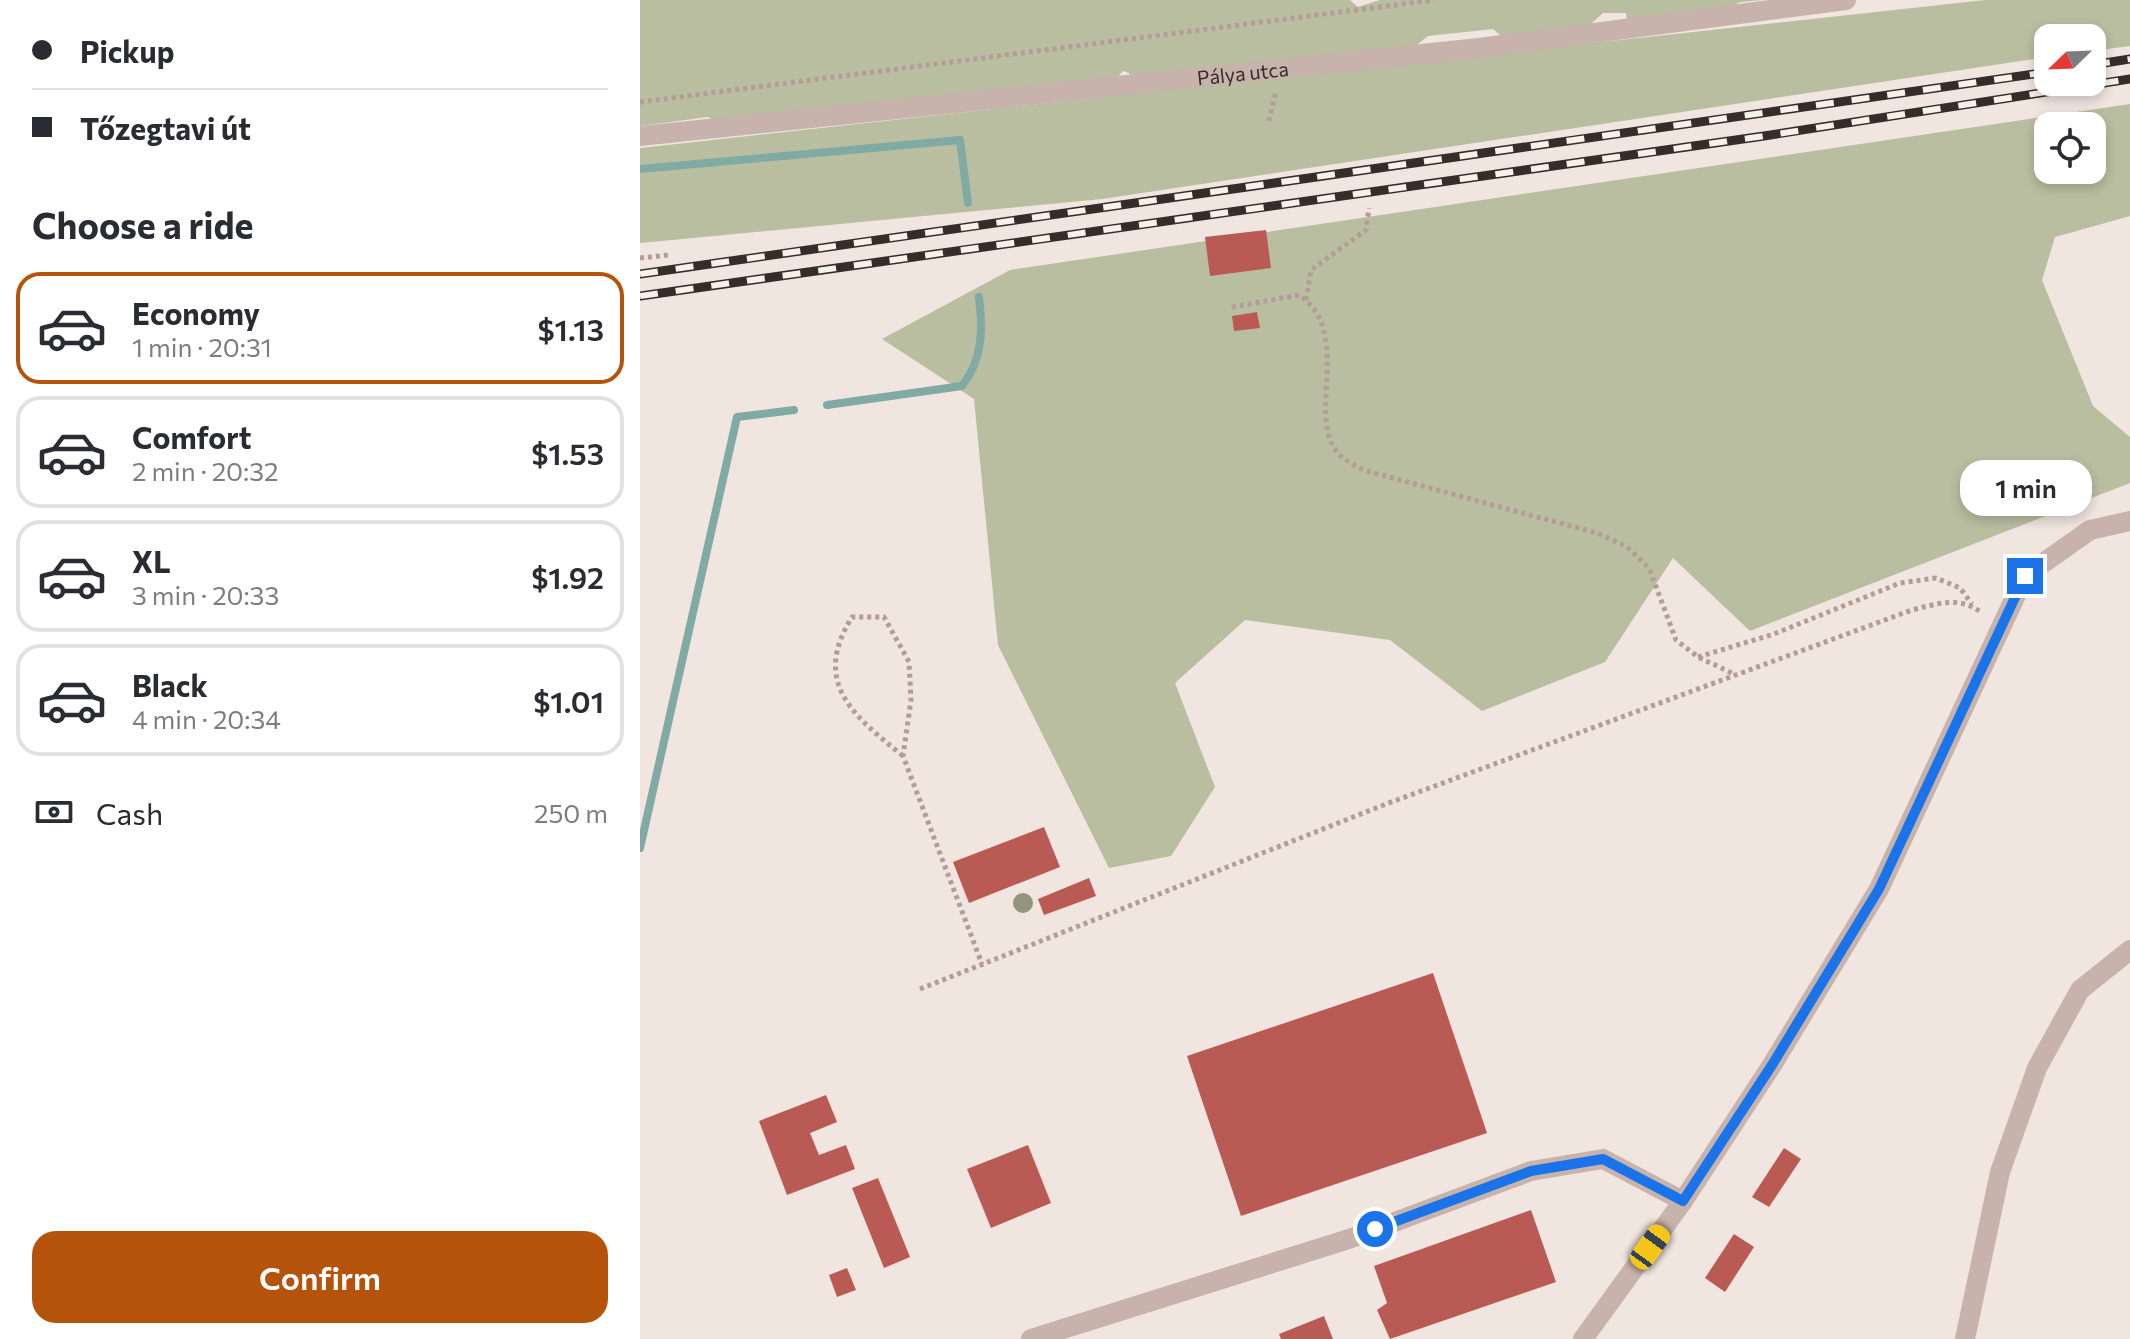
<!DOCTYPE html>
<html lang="en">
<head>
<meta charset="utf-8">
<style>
  body { margin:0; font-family:Commissioner,sans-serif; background:#f2f2f3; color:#2b2b33; height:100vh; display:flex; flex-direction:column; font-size:30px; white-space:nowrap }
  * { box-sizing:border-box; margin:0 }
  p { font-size:26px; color:#7c7c81 }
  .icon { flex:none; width:44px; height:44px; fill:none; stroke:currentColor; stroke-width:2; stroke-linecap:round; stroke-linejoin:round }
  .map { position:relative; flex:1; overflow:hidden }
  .details { display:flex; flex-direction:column; background:#fff; width:640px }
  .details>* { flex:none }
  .top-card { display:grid; align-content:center; height:176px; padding:0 32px; background:#fff }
  .needle { width:52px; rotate:247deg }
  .controls { position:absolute; left:1394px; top:24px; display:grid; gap:16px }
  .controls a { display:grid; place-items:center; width:72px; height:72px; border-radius:16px; background:#fff; box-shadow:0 4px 12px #0003; font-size:40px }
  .end { position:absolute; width:36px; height:36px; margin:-18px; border:10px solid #1a73e8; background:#fff; box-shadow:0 0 0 4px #fff }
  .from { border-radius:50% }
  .bubble { position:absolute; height:56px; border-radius:24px; background:#fff; box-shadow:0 4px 12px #0003; font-size:26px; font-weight:600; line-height:56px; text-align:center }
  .car { position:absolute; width:24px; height:48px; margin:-24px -12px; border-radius:10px; box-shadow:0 0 6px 2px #0007; background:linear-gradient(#f5c518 24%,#345 0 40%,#f5c518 0 76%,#345 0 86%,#f5c518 0) }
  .top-card b { display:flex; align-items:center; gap:28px; height:76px; font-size:30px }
  .top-card b+b { border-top:2px solid #e1e1e2 }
  .top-card i { width:20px; height:20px; background:#2b2b33 }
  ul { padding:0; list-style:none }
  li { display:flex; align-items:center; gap:24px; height:112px; margin:0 16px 12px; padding:0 16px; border:4px solid #e1e1e2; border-radius:24px }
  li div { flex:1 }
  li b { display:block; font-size:30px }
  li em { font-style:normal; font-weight:600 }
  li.selected { border-color:#b45309 }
  li>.icon { width:72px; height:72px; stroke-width:1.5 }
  h2 { padding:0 32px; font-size:36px; line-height:96px }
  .pay { display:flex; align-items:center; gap:20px; height:88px; padding:0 32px; font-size:30px }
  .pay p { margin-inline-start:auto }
  .primary-button { display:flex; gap:16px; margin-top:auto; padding:16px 32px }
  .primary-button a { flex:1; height:92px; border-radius:24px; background:#b45309; color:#fff; font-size:32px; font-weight:600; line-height:92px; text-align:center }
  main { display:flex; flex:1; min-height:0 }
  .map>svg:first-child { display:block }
</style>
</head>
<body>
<main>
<section class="details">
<div class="top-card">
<b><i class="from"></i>Pickup</b>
<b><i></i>Tőzegtavi út</b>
</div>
<h2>Choose a ride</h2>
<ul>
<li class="selected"><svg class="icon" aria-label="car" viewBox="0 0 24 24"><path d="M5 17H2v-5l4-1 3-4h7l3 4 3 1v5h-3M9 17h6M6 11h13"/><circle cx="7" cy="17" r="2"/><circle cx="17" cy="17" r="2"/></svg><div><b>Economy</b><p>1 min · 20:31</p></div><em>$1.13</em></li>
<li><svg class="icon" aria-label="car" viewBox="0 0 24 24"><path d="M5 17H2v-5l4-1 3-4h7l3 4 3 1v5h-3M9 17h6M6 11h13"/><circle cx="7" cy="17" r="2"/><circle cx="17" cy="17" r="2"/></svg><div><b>Comfort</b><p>2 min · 20:32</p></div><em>$1.53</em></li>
<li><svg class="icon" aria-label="car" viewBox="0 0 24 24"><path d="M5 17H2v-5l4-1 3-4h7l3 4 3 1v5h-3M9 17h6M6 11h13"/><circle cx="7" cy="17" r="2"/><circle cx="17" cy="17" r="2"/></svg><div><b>XL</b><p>3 min · 20:33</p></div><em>$1.92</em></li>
<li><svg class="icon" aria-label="car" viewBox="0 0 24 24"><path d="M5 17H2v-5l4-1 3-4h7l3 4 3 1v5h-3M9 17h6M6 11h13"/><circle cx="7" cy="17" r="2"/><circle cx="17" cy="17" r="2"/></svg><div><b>Black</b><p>4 min · 20:34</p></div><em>$1.01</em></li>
</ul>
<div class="pay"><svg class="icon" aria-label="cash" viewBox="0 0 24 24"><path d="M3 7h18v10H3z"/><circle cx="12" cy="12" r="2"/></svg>Cash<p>250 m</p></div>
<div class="primary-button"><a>Confirm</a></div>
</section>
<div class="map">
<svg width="1490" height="1339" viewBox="0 0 1490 1339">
  <rect width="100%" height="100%" fill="#f0e5df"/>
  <path fill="#b9bea0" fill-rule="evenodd" d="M0,0H710L718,7L740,0H1122L1101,2L1057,20L988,34L986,13H963L936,37L866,40L853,29L788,36L752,65L1345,0H1490V46L1452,51V38H1408V57L462,199L0,243V148L571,85L495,87L489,73L483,71L467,89L84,126L68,117L0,126Z
    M1490,104V216L1415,237L1402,280L1453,406L1490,437V483L1110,631L1033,558L965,662L842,711L750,640L605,620L535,683L575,787L531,856L469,868L358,645L334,399L242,339L370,270ZM1408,126H1452V170H1408Z"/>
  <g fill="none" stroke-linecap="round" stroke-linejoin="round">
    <path stroke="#81aaa4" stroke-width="8" d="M0,169L320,140L328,203
      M187,405L322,386C343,359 343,330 339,297
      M0,848L97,417L154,410"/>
  </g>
  <path fill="#b95a54" d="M626,230L631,268L570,276L565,237Z
    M617,312L620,328L594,331L592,316Z
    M404,827L420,867L329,903L313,862Z
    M449,878L456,896L404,915L398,899Z
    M793,973L847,1133L601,1216L547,1056Z
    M186,1095L197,1122L170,1133L179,1155L206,1145L215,1169L147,1195L119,1121Z
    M388,1145L411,1203L351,1228L327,1169Z
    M1144,1148L1161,1159L1129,1207L1112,1197Z
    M238,1178L270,1257L244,1268L212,1188Z
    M891,1210L916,1282L750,1339L737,1310L747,1303L734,1266Z
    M1094,1234L1114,1247L1085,1292L1065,1278Z
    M207,1268L216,1290L197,1297L189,1275Z
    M684,1316L693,1339H641L639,1334Z"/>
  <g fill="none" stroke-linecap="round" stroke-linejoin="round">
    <path stroke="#b39d96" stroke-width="5" stroke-dasharray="4 4" stroke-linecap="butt" d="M0,102L794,0
      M629,121L636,90
      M0,258L29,255
      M666,300L671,270L726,230L729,208
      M592,307L659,295C713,331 667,415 697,452C703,460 715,465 723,470L957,533L986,546L1009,568L1036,640L1058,657L1096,675
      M1058,657L1134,634L1260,583L1296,578L1320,588L1332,604
      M263,756C213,715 171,683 212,617H244L269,662L271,700L263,756L342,964
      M280,989L746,804L1272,610C1297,604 1319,595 1342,613"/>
    <g stroke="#c7b3ac" stroke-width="20">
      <path id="s1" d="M0,136L839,48L1206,0"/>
      <path d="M391,1339L709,1239L891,1171L963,1159L1043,1201"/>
      <path d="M943,1339L1043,1201L1132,1065L1239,889L1385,576L1450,530L1490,521"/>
      <path d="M1325,1339L1360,1172L1397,1068L1440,990L1490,950"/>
    </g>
    <defs>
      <path id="rail" d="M1452,65L1490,59
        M0,274L1408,72
        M0,296L1124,136L1490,79"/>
    </defs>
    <use href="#rail" stroke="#362c2a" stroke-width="9"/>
    <use href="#rail" stroke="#f8f0eb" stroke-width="6" stroke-dasharray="18" stroke-linecap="butt"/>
  </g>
  <circle fill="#95947f" cx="383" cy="903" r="10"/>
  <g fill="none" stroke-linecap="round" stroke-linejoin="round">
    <path stroke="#1a73e8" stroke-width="10" d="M735,1229L891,1171L963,1159L1043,1201L1132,1065L1239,889L1385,576"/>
  </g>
  <g text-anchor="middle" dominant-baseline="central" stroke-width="6" stroke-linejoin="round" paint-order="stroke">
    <g font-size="20" fill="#362c2a" stroke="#f8f0eb">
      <text stroke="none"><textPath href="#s1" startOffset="606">Pálya utca</textPath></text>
    </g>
  </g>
</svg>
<div class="controls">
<a><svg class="needle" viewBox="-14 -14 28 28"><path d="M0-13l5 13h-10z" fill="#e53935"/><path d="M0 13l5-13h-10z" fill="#7c7c81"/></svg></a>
<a><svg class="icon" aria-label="locate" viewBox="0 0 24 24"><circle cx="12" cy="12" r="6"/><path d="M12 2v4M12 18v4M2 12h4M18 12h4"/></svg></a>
</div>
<i class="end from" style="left:735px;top:1229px"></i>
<i class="end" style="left:1385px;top:576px"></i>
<div class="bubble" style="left:1320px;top:460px;width:132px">1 min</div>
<i class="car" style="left:1010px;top:1247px;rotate:36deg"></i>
</div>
</main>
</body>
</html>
